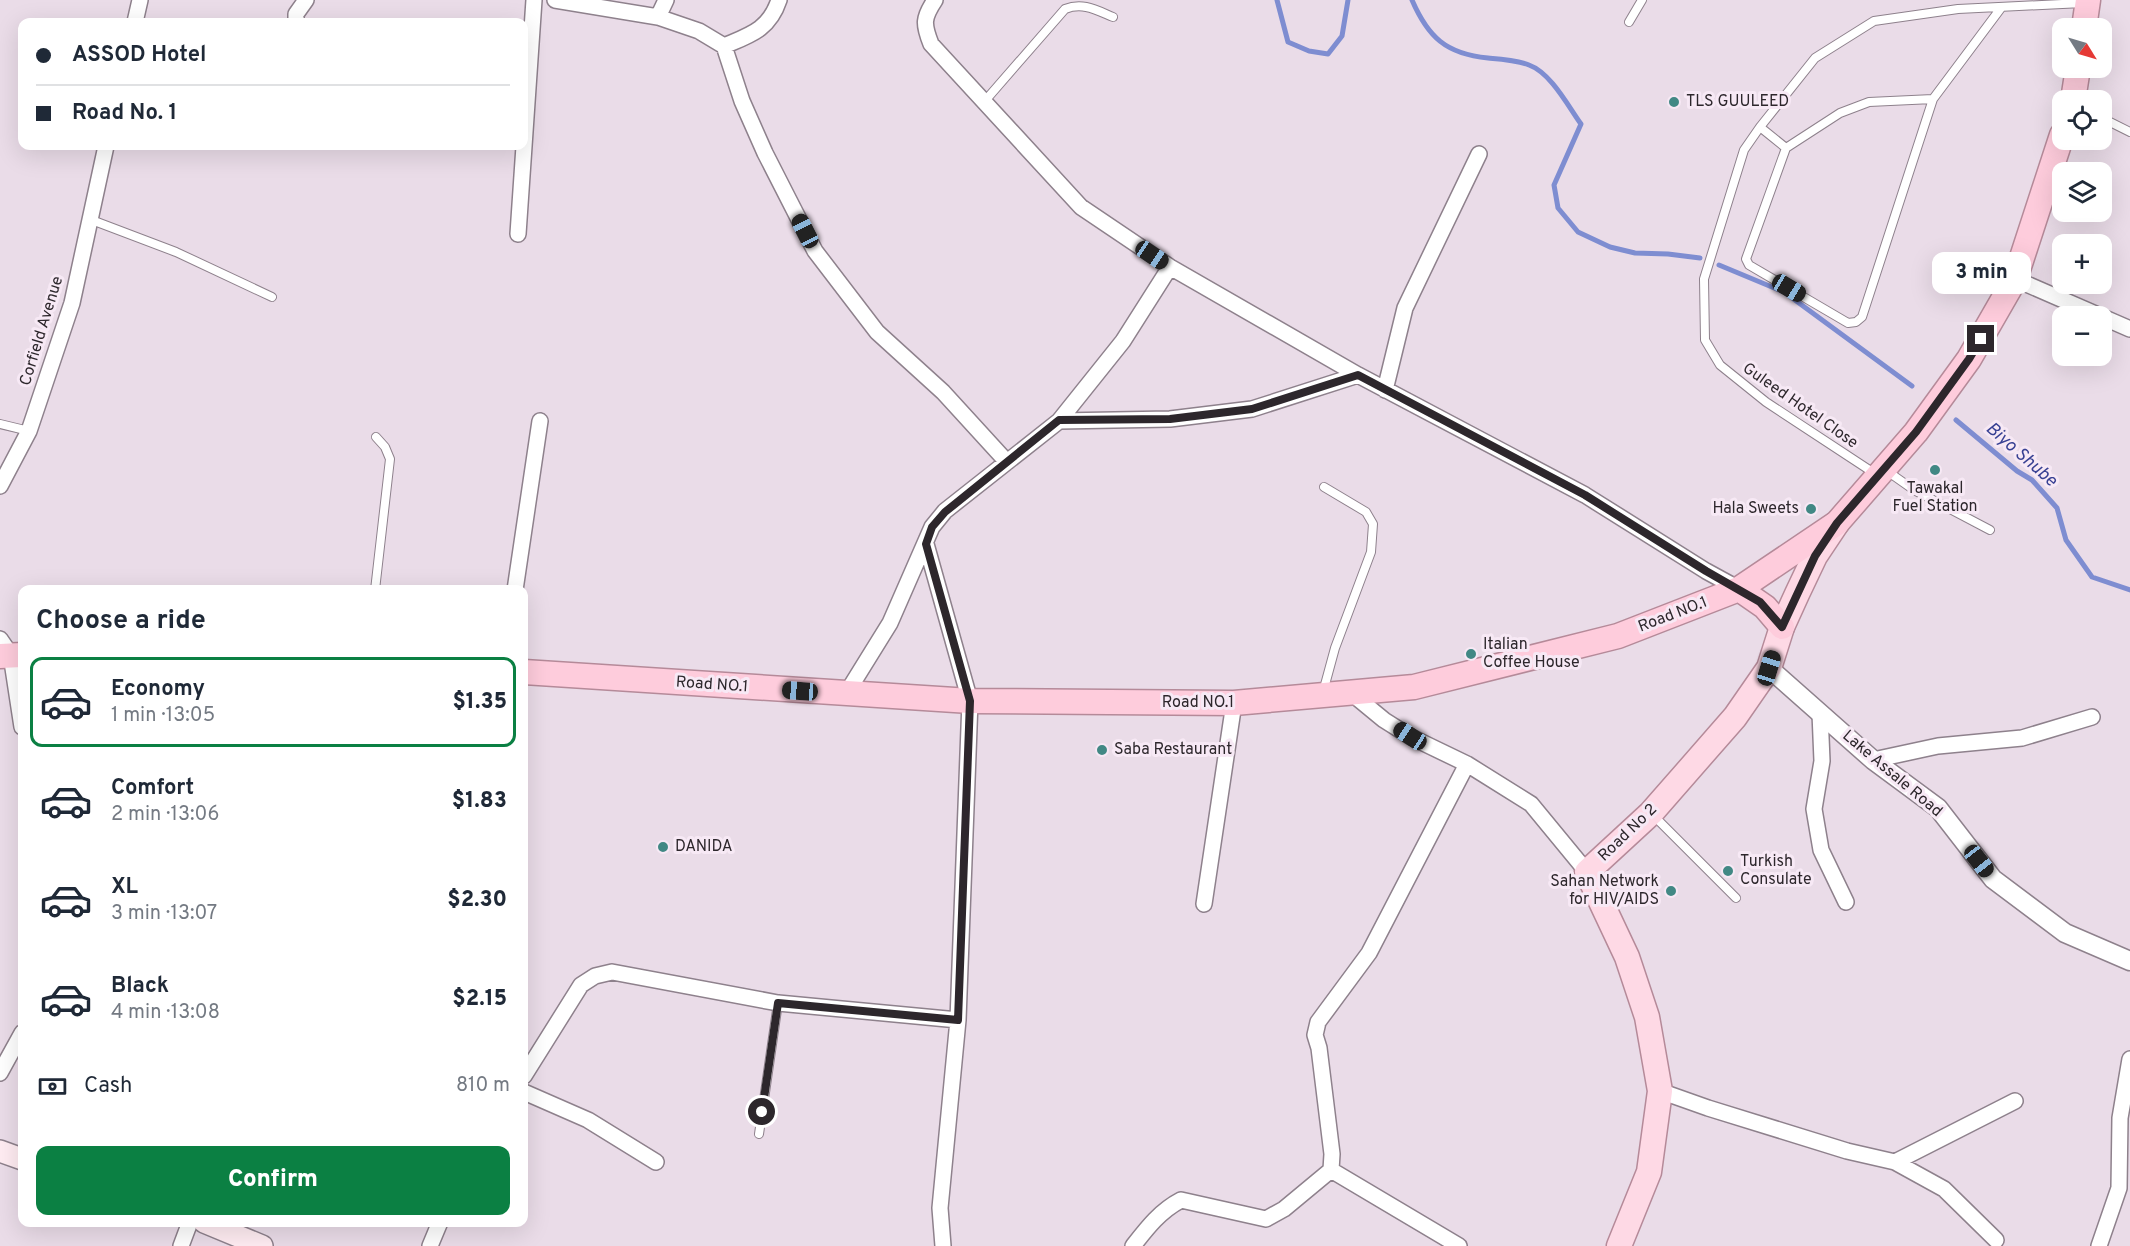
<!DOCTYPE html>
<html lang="en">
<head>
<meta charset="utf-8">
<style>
  body { margin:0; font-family:Overpass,sans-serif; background:#f6f6f7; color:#1f2937; height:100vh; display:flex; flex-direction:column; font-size:22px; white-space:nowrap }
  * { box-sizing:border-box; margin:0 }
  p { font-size:20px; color:#747a83 }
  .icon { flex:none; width:33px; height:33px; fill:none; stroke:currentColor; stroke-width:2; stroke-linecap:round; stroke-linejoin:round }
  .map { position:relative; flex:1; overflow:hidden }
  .details { position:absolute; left:18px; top:585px; width:510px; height:642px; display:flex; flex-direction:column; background:#fff; border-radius:12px; box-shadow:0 6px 24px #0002 }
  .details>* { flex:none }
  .banner { position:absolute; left:18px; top:18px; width:510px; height:132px; border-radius:12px; box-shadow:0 6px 24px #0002; display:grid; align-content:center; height:132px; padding:0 18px; background:#fff }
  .needle { width:39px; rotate:127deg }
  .tools { position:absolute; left:2052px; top:18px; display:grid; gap:12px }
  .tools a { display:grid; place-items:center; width:60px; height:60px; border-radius:12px; background:#fff; box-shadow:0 6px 24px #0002; font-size:30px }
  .end { position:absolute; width:27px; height:27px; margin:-14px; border:8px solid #2d272c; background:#fff; box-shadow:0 0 0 3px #fff }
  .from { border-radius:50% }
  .bubble { position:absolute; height:42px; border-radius:12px; background:#fff; box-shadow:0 6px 24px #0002; font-size:20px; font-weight:800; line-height:42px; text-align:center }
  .car { position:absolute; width:18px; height:36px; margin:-18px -9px; border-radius:8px; box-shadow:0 0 4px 2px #0007; background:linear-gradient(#222 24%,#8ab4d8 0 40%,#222 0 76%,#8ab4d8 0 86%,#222 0) }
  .banner b { display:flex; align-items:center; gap:21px; height:57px; font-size:22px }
  .banner b+b { border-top:2px solid #e0e1e3 }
  .banner i { width:15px; height:15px; background:#1f2937 }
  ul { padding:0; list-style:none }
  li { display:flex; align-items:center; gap:18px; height:90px; margin:0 12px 9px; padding:0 6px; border:3px solid transparent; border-radius:12px }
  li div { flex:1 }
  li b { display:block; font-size:22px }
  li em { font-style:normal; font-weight:800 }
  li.active { border-color:#0b8043 }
  li>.icon { width:54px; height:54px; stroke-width:1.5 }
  h2 { padding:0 18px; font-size:27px; line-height:72px }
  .pay { display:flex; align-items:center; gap:15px; height:66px; padding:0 18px; font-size:22px }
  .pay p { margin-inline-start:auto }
  .action { display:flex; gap:12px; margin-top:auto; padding:12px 18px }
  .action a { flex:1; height:69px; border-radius:12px; background:#0b8043; color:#fff; font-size:24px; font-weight:800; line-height:69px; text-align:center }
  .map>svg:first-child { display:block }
</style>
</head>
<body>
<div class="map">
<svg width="2130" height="1246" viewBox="0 0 2130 1246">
  <rect width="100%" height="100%" fill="#eadce8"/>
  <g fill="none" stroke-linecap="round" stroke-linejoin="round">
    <path stroke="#7e8dd1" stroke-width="5" d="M1277,0L1288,42L1309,51L1328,54L1342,36L1348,0
      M1412,0C1428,37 1446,54 1488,58C1501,59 1517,60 1529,65C1551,73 1568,106 1581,124L1554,185L1558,208L1578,232L1610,247L1635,253L1668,254L1700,258
      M1719,265L1784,292L1912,386
      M1956,420L2017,471L2032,480L2057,508L2066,540L2092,577L2130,590"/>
    <defs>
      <path id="service" d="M1629,22L1642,0
        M1933,99L1869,102L1840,113L1786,148L1746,259L1749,265L1848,323L1856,322L1862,317L1933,99L2001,8
        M984,102L1065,9C1083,2 1096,10 1113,17
        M2102,118L2130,132
        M1760,127L1786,148
        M89,219L176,252L272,297
        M0,424L29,431
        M1887,471L1914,490L1990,530
        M1877,475L1766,402L1720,365L1705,340L1704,279L1744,150L1760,127L1815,58L1874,21L1958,9L2083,3
        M375,590L390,459L385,447L376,437
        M1323,692L1335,648L1371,552L1373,524L1366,512L1324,487
        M1654,816L1736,898
        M759,1134L778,1003"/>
      <path id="minor" d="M555,0L658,17L699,31L724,46L742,101L765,153L815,251L877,332L943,392L1007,462
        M935,0C923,18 923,24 931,44L1081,207L1170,267L1358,375L1585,495L1706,571L1739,589
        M658,17L666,0
        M135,22L140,0
        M296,22V14L306,0
        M724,46C750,35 769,30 779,0
        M518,234L534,0
        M2015,279L2130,329
        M1385,390L1405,308L1479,154
        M1059,421L1170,419L1252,409L1358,375
        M0,486L29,431L72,303L106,146
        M926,544L970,701L958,1020L940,1208L943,1246
        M515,590L540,421
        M0,639L11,655L22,727
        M1350,692L1384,720L1411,737L1467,764L1531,804L1587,872
        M846,694L890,623L932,527L945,511L1059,421L1123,341L1170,267
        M1820,713L1822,761L1814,809L1821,850L1846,902
        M1873,760L1938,746L2022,738L2092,717
        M1204,904L1234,703
        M0,1073L22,1033
        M524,1076L581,985L595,976L612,972L778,1003L958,1020
        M1660,1091L1708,1108L1847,1151L1895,1162L1944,1189L1996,1240
        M524,1092L588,1120L656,1162
        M1895,1162L2015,1101
        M1331,1170L1459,1246
        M181,1246L190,1222
        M430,1246L440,1222
        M1133,1246C1147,1228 1160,1211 1181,1200L1266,1219L1284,1209L1331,1170L1332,1154L1319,1048L1315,1035L1318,1022L1369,953L1467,764
        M2099,1246L2119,1188L2120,1118L2130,1059"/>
      <path id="tertiary" d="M1769,668L1873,760L1938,808L1993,879L2065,933L2130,961"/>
      <path id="secondary" d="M0,1151L22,1159
        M204,1222L262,1246"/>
      <path id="primary" d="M1619,1246L1649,1172L1660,1091L1647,1017L1627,957L1587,872L1651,813L1735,717L1769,668L1782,627L1797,594L1815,556L1837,523"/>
      <path id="trunk" d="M2084,28L2088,0
        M2073,100L2078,68
        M1739,589L1765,607L1782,627
        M0,656L22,655
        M524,672L970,701L1234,703L1414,687L1618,636L1739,589L1837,523L1916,432L1969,359L2015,279L2062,135"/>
    </defs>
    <use href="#service" stroke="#8e818c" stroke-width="10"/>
    <use href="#minor" stroke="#8e818c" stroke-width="18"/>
    <use href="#tertiary" stroke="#8e818c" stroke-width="21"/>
    <use href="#secondary" stroke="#8e818c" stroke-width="24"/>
    <use href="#primary" stroke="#b58a99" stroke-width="27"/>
    <use href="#trunk" stroke="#b58a99" stroke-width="27"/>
    <use href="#service" stroke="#fff" stroke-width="8"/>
    <use href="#minor" stroke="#fff" stroke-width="15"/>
    <use href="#tertiary" stroke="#fff" stroke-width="18"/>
    <use href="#secondary" stroke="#ffecf2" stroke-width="21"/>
    <use href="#primary" stroke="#fed9e5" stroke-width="24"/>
    <use href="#trunk" stroke="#feccdc" stroke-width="24"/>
  </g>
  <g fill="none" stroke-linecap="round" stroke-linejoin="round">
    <path stroke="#2d272c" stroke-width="8" d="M762,1112L778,1003L958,1020L970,701L926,544L932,527L945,512L1059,420L1170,419L1252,409L1358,375L1585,495L1706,571L1760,602L1782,627L1815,556L1837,523L1916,432L1969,359L1981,339"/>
  </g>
  <g fill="#418884" stroke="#f7e9f5" stroke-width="2">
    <circle cx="1674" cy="102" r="6"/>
    <circle cx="1935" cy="470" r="6"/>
    <circle cx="1811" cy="509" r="6"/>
    <circle cx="1471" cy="654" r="6"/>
    <circle cx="1102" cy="750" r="6"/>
    <circle cx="663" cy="847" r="6"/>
    <circle cx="1728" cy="871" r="6"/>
    <circle cx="1671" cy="891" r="6"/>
  </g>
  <g text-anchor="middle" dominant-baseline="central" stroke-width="6" stroke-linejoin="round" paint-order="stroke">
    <g font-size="16" fill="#2d272c" stroke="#f7e9f5" text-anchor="start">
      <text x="1686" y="102">TLS GUULEED</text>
      <text x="1935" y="489" text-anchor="middle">Tawakal<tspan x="1935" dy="18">Fuel Station</tspan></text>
      <text x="1799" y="509" text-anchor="end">Hala Sweets</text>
      <text x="1483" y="645">Italian<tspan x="1483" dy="18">Coffee House</tspan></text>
      <text x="1114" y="750">Saba Restaurant</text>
      <text x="675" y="847">DANIDA</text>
      <text x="1740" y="862">Turkish<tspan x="1740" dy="18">Consulate</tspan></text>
      <text x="1659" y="882" text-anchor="end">Sahan Network<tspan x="1659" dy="18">for HIV/AIDS</tspan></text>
    </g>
    <g font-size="16" fill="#2d272c" stroke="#f7e9f5">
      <text transform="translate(42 331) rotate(-73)">Corfield Avenue</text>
      <text transform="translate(1800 406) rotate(35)">Guleed Hotel Close</text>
      <text transform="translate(1673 615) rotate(-21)">Road NO.1</text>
      <text transform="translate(712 685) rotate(4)">Road NO.1</text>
      <text x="1198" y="703">Road NO.1</text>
      <text transform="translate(1892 774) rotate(40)">Lake Assale Road</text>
      <text transform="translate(1628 833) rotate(-44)">Road No 2</text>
    </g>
    <g font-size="18" font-style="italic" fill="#384193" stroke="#f7e9f5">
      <text transform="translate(2021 455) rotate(41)">Biyo Shube</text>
    </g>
  </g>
</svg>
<div class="tools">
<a><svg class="needle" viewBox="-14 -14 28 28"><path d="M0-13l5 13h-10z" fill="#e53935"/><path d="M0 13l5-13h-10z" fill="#747a83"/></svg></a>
<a><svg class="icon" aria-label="locate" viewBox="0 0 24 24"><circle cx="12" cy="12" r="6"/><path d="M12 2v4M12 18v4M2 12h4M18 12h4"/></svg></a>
<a><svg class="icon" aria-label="layers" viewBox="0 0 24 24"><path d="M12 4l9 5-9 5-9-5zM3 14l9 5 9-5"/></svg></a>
<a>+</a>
<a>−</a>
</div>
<i class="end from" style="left:762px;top:1112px"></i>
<i class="end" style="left:1981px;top:339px"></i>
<div class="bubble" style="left:1932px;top:252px;width:99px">3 min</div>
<i class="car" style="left:805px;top:231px;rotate:333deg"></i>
<i class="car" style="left:1152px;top:255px;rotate:124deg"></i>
<i class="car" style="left:1789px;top:288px;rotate:121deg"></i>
<i class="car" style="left:1769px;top:668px;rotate:17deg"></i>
<i class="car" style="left:800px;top:691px;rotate:274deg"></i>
<i class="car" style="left:1410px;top:736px;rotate:303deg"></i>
<i class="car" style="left:1979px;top:861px;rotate:142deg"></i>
<div class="banner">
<b><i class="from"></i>ASSOD Hotel</b>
<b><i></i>Road No. 1</b>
</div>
<section class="details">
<h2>Choose a ride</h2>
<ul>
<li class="active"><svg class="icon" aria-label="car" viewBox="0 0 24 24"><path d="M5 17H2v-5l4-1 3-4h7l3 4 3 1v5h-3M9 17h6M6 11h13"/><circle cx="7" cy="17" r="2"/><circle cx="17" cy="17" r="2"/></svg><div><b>Economy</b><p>1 min · 13:05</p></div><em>$1.35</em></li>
<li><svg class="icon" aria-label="car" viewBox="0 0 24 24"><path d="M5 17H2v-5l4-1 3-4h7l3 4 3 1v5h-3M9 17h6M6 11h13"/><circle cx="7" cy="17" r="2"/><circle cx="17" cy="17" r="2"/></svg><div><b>Comfort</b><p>2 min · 13:06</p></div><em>$1.83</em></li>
<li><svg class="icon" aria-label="car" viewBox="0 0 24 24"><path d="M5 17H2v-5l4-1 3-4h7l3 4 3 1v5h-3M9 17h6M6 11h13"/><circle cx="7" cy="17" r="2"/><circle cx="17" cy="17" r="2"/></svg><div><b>XL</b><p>3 min · 13:07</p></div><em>$2.30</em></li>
<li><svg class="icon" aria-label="car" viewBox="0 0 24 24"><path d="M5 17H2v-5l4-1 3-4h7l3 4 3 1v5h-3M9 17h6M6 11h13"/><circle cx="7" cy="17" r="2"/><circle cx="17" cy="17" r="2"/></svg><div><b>Black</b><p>4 min · 13:08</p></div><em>$2.15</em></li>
</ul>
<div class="pay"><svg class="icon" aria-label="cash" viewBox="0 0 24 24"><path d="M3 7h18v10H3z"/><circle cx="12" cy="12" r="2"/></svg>Cash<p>810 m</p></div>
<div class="action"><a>Confirm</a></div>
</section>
</div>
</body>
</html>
